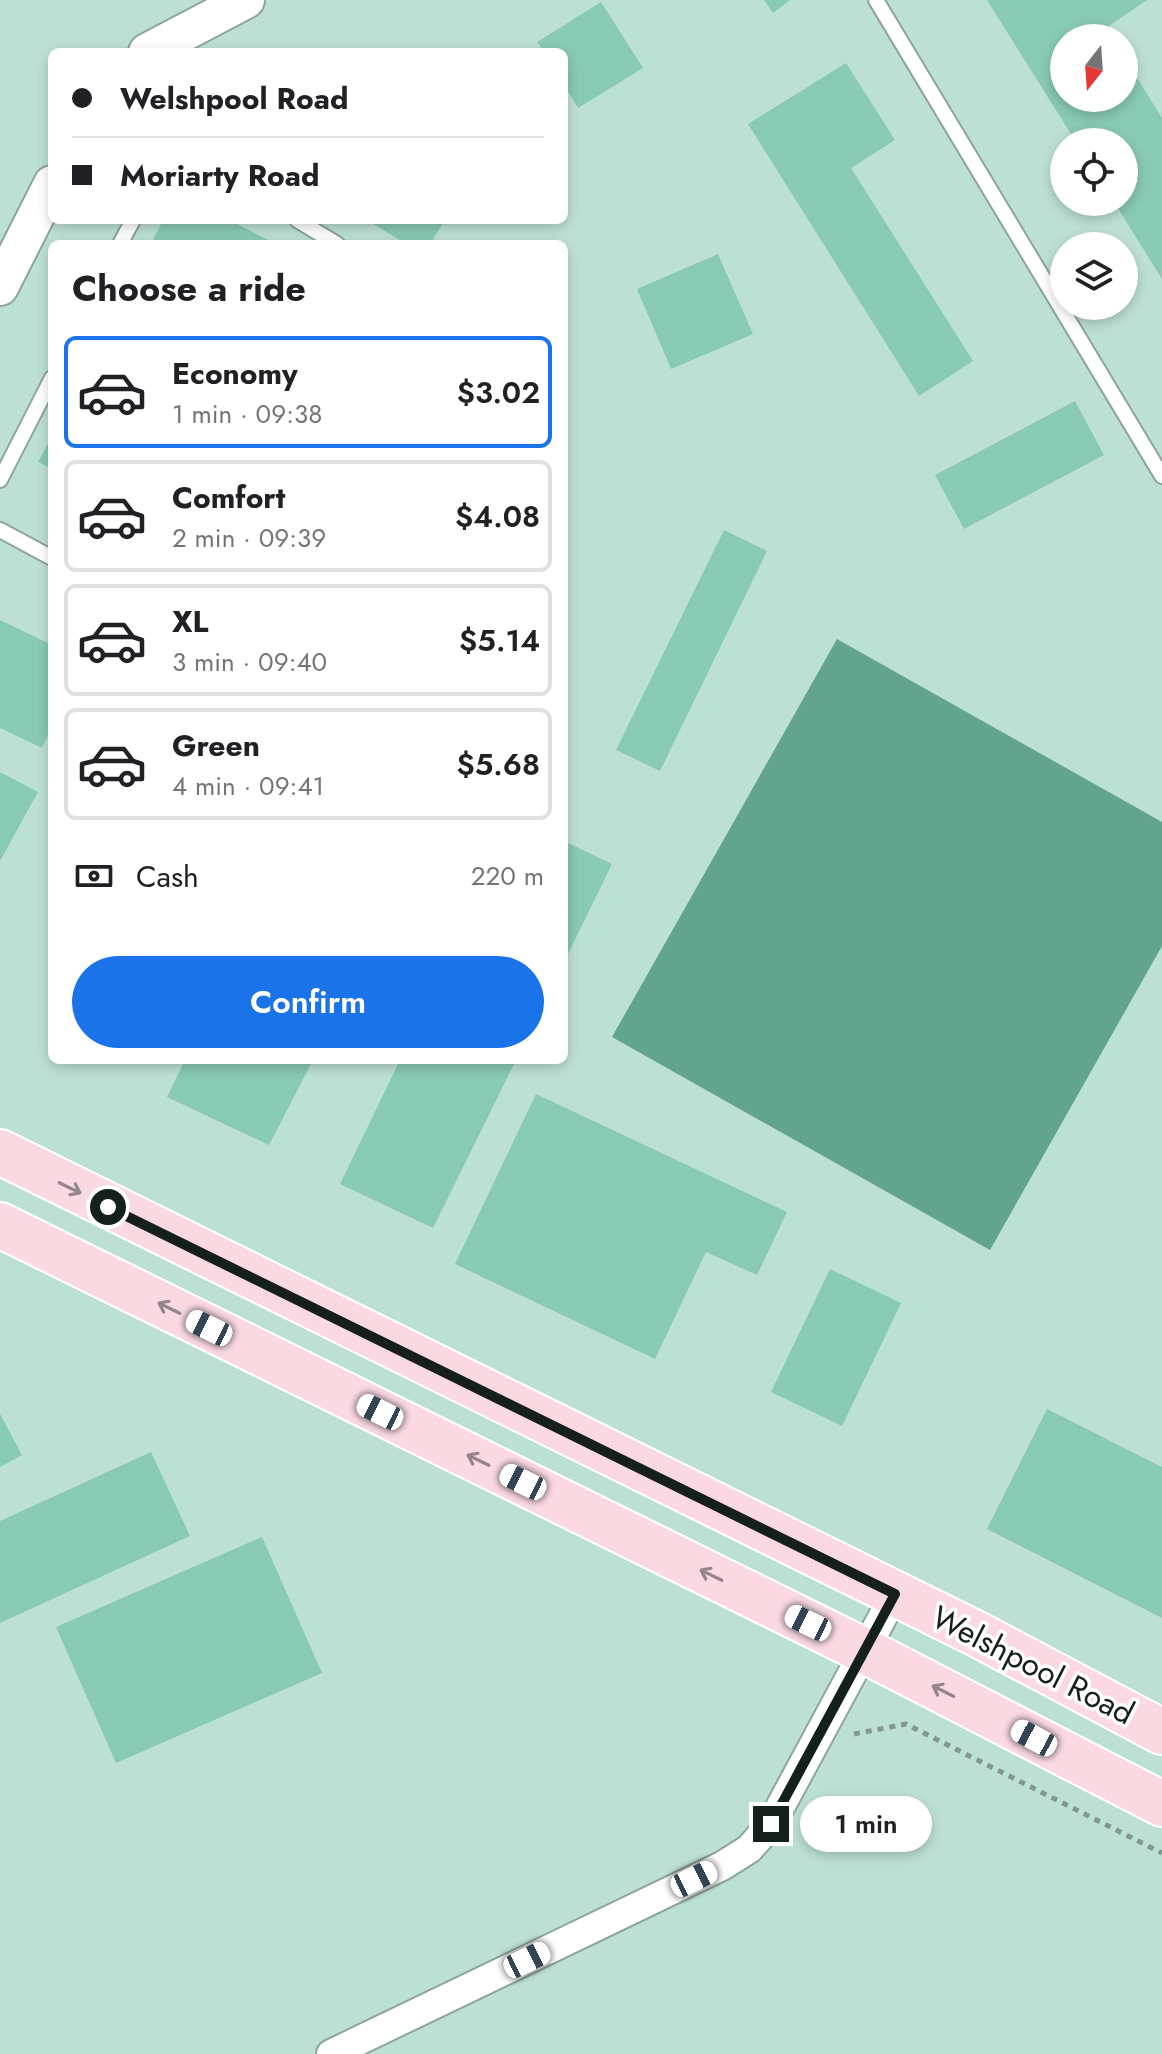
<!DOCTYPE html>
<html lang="en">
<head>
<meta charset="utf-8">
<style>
  body { margin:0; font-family:Jost,sans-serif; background:#f6f6f6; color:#202124; height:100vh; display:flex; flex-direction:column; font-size:30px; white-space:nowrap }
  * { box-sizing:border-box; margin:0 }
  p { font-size:26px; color:#757577 }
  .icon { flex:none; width:44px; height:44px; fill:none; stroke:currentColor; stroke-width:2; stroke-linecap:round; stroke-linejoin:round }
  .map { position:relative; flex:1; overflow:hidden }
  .side { position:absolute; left:48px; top:240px; width:520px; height:824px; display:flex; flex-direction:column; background:#fff; border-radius:12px; box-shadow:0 4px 12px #0003 }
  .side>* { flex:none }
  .guide { position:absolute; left:48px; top:48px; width:520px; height:176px; border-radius:12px; box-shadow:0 4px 12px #0003; display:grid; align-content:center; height:176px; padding:0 24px; background:#fff }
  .needle { width:52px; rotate:197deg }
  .buttons { position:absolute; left:1050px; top:24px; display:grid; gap:16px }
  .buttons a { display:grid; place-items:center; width:88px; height:88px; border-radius:50%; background:#fff; box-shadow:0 4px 12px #0003; font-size:40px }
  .end { position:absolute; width:36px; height:36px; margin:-18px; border:10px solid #151f1b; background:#fff; box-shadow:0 0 0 4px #fff }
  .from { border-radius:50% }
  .bubble { position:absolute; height:56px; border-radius:28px; background:#fff; box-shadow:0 4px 12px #0003; font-size:26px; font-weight:600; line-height:56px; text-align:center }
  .car { position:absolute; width:24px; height:48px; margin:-24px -12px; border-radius:10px; box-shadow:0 0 6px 2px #0007; background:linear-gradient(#fff 24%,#345 0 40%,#fff 0 76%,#345 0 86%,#fff 0) }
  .guide b { display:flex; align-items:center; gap:28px; height:76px; font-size:30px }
  .guide b+b { border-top:2px solid #e0e0e0 }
  .guide i { width:20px; height:20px; background:#202124 }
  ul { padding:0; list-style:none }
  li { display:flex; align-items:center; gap:24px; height:112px; margin:0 16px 12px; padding:0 8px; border:4px solid #e0e0e0; border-radius:12px }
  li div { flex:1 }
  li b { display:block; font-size:30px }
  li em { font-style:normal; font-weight:600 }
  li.active { border-color:#1a73e8 }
  li>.icon { width:72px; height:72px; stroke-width:1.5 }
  h2 { padding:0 24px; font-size:36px; line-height:96px }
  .pay { display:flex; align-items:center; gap:20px; height:88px; padding:0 24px; font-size:30px }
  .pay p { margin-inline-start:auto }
  .cta { display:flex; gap:16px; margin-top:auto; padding:16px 24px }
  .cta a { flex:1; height:92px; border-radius:48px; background:#1a73e8; color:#fff; font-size:32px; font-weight:600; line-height:92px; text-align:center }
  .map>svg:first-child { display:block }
</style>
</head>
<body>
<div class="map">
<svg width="1162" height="2054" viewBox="0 0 1162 2054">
  <rect width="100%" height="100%" fill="#d0eae0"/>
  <path fill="#bde0d4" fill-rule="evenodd" d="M0,0H1162V2054H0ZM1064,38H1124V98H1064ZM52,52H564V220H52ZM1064,142H1124V202H1064ZM52,244H564V1060H52ZM1064,246H1124V306H1064Z"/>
  <path fill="#63a48f" d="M837,639L1162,822V946L990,1250L612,1037Z"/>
  <path fill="#88cab4" d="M764,0H790L773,13Z
    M987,0H1147L1106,28L1112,38H1064V98H1124V57L1162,118V279L1114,202H1124V142H1076Z
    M601,2L643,68L578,108L564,85V52H544L537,42Z
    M846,63L895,140L851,168L973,361L919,396L748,124Z
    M163,220H229L276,244H151Z
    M367,220H445L430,244H406Z
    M718,254L753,334L671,369L637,289Z
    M1075,401L1104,455L964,529L935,475Z
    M52,436V469L38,462Z
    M724,530L767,551L660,771L616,750Z
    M0,620L52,645V727L42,748L0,728Z
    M0,772L38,792L0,861Z
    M564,841L612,864L564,962Z
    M185,1060H313L269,1145L167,1097Z
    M400,1060H516L433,1228L340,1184Z
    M536,1094L787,1212L757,1275L706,1252L655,1359L455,1264Z
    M830,1269L901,1303L842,1426L771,1392Z
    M1047,1409L1162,1467V1618L987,1529Z
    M0,1414L22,1455L0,1467Z
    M151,1452L190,1536L0,1623V1521Z
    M262,1537L322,1673L116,1763L56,1627Z"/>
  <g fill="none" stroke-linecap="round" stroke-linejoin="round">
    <defs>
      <path id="service" d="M876,0L1162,476
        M297,220L337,244
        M120,244L133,220
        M0,480L52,378
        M0,530L52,558"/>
      <path id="minor" d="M331,2054L722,1866L749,1849L771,1824L895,1594"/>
      <path id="tertiary" d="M147,52L246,0
        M0,287L52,184"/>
      <path id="primary" d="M0,1152L975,1633L1162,1732
        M0,1225L865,1651L1162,1804"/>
    </defs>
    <use href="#service" stroke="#8da59c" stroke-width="18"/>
    <use href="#minor" stroke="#8da59c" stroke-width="32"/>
    <use href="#tertiary" stroke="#8da59c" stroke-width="40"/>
    <use href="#primary" stroke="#fff" stroke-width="48"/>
    <path stroke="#83978f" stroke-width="5" stroke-dasharray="6 6" stroke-linecap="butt" d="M854,1734L906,1724L1162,1853"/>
    <use href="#service" stroke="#fff" stroke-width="14"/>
    <use href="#minor" stroke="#fff" stroke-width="28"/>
    <use href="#tertiary" stroke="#fff" stroke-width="36"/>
    <use href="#primary" stroke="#fad9e3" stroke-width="44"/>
  </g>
  <defs><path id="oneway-shaft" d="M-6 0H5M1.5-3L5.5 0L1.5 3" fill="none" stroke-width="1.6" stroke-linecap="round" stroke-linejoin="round" transform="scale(2)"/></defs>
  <g stroke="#938589">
    <use href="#oneway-shaft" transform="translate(70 1188) rotate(26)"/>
    <use href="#oneway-shaft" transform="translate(169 1308) rotate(-154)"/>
    <use href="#oneway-shaft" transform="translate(478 1460) rotate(-154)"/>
    <use href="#oneway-shaft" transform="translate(711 1575) rotate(-154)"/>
    <use href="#oneway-shaft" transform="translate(943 1691) rotate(-153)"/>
  </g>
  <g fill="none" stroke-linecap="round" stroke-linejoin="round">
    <path stroke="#151f1b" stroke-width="10" d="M108,1207L895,1594L771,1824"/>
  </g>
  <g text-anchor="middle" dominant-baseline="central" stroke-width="7" stroke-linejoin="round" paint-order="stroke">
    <g font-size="32" fill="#151f1b" stroke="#fff">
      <text transform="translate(1033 1665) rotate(27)">Welshpool Road</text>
    </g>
  </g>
</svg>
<div class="buttons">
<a><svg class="needle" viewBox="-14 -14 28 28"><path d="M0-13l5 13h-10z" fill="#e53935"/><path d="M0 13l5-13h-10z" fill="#757577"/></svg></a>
<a><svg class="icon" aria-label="locate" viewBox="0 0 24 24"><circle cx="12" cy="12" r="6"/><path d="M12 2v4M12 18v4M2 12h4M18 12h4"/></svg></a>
<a><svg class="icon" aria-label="layers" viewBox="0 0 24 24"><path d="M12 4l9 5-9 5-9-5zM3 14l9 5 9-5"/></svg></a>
</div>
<i class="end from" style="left:108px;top:1207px"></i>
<i class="end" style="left:771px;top:1824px"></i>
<div class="bubble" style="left:800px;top:1796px;width:132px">1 min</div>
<i class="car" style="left:209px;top:1328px;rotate:296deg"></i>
<i class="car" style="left:380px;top:1412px;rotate:296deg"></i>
<i class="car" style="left:523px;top:1482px;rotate:296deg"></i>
<i class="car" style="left:808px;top:1623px;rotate:296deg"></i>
<i class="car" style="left:1034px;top:1738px;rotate:298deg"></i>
<i class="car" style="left:694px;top:1879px;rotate:64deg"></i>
<i class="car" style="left:527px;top:1960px;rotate:64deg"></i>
<div class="guide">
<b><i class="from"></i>Welshpool Road</b>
<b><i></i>Moriarty Road</b>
</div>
<section class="side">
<h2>Choose a ride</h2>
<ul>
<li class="active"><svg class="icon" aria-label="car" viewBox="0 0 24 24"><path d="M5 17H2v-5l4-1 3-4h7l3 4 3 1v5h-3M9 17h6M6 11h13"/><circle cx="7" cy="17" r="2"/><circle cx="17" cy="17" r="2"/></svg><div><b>Economy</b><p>1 min · 09:38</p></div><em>$3.02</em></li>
<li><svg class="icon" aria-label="car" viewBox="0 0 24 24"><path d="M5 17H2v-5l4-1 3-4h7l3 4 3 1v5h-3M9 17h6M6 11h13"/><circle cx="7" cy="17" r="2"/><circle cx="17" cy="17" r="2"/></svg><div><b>Comfort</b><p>2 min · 09:39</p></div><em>$4.08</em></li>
<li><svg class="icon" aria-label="car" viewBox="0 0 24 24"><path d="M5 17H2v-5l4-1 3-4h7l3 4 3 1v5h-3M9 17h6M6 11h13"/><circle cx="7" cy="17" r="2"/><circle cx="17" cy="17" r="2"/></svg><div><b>XL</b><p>3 min · 09:40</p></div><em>$5.14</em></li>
<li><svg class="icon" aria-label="car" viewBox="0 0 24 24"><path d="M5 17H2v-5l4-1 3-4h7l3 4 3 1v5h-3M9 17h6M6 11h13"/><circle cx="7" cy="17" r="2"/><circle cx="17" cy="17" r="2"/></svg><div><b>Green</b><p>4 min · 09:41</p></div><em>$5.68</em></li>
</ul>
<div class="pay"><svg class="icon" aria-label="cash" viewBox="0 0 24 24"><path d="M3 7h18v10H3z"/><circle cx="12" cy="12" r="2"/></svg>Cash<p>220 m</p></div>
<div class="cta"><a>Confirm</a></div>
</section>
</div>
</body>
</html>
